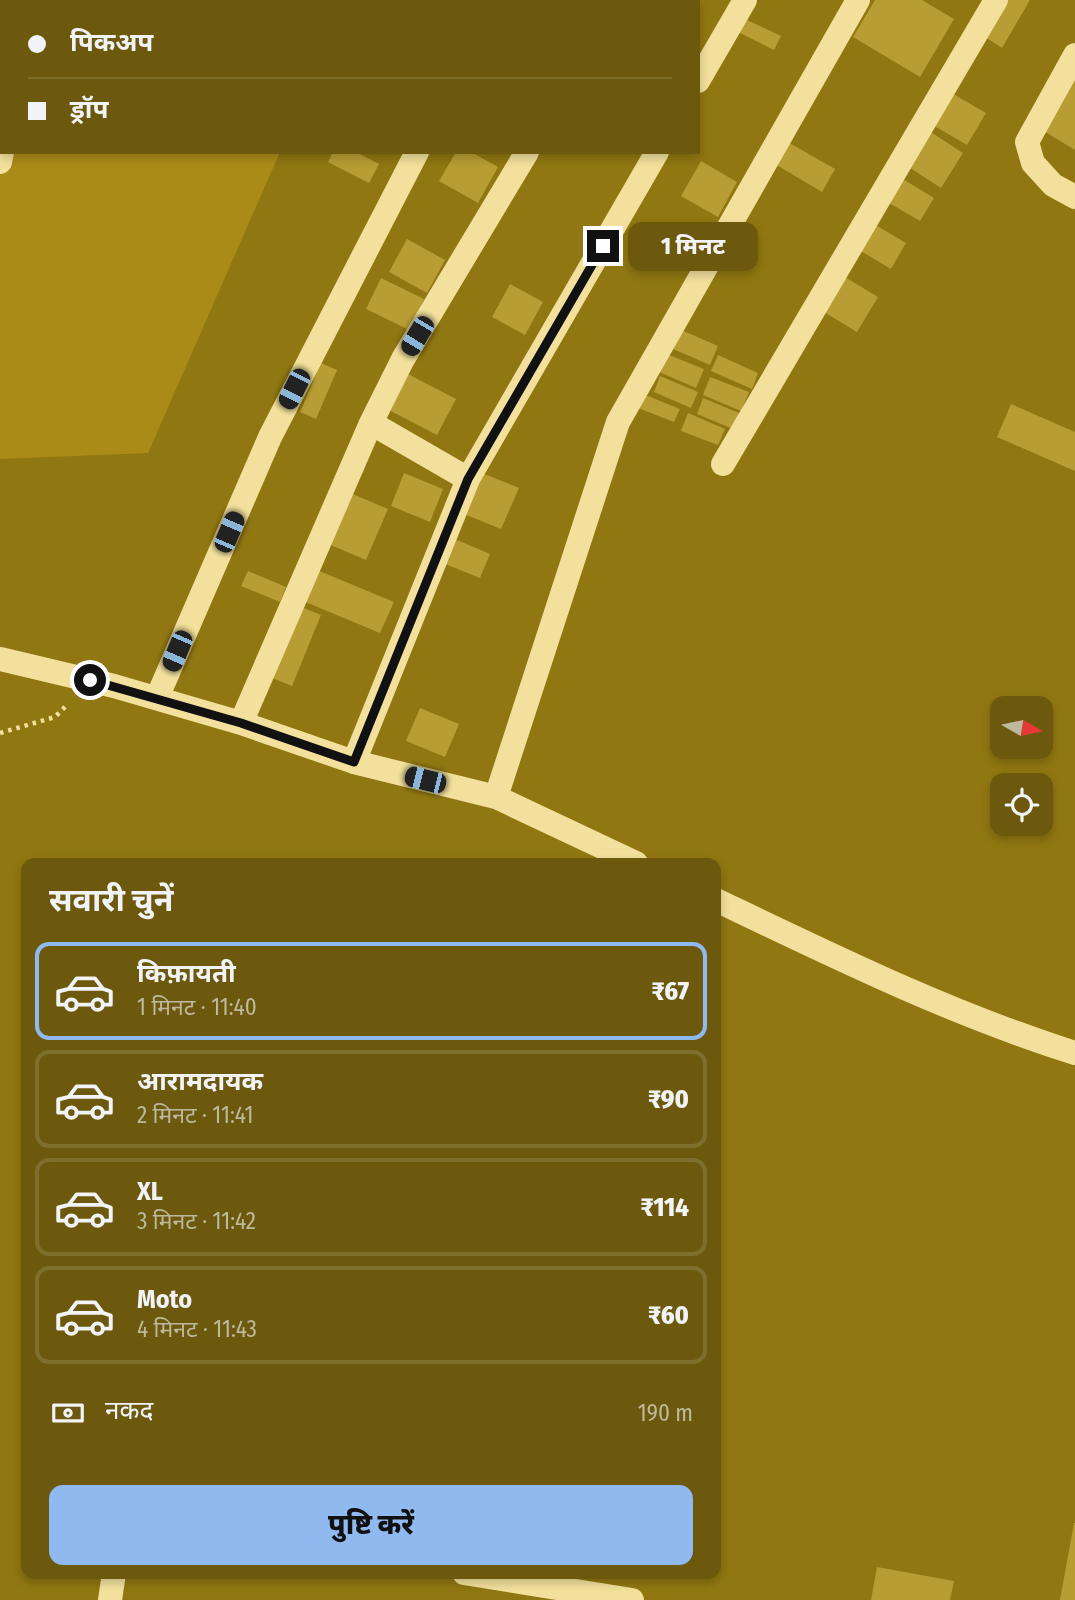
<!DOCTYPE html>
<html lang="hi">
<head>
<meta charset="utf-8">
<style>
  body { margin:0; font-family:"Fira Sans Condensed","Noto Sans Devanagari",sans-serif; background:#74621b; color:#f1f3f6; height:100vh; display:flex; flex-direction:column; font-size:26px; white-space:nowrap }
  * { box-sizing:border-box; margin:0 }
  p { font-size:23px; color:#beb89d }
  .icon { flex:none; width:38px; height:38px; fill:none; stroke:currentColor; stroke-width:2; stroke-linecap:round; stroke-linejoin:round }
  .map { position:relative; flex:1; overflow:hidden }
  .panel { position:absolute; left:21px; top:858px; width:700px; height:721px; display:flex; flex-direction:column; background:#6c590d; border-radius:14px; box-shadow:0 4px 10px #0003 }
  .panel>* { flex:none }
  .guide { position:absolute; left:0px; top:0px; width:700px; height:154px; box-shadow:0 4px 10px #0003; display:grid; align-content:center; height:154px; padding:0 28px; background:#6c590d }
  .needle { width:46px; rotate:99deg }
  .fabs { position:absolute; left:990px; top:696px; display:grid; gap:14px }
  .fabs a { display:grid; place-items:center; width:63px; height:63px; border-radius:14px; background:#6c590d; box-shadow:0 4px 10px #0003; font-size:35px }
  .end { position:absolute; width:32px; height:32px; margin:-16px; border:9px solid #111; background:#fff; box-shadow:0 0 0 4px #fff }
  .from { border-radius:50% }
  .bubble { position:absolute; height:49px; border-radius:14px; background:#6c590d; box-shadow:0 4px 10px #0003; font-size:23px; font-weight:800; line-height:49px; text-align:center }
  .car { position:absolute; width:21px; height:42px; margin:-21px -10px; border-radius:9px; box-shadow:0 0 5px 2px #0007; background:linear-gradient(#222 24%,#8ab4d8 0 40%,#222 0 76%,#8ab4d8 0 86%,#222 0) }
  .guide b { display:flex; align-items:center; gap:24px; height:66px; font-size:26px }
  .guide b+b { border-top:2px solid #7f6f2e }
  .guide i { width:18px; height:18px; background:#f1f3f6 }
  ul { padding:0; list-style:none }
  li { display:flex; align-items:center; gap:21px; height:98px; margin:0 14px 10px; padding:0 14px; border:4px solid #7f6f2e; border-radius:14px }
  li div { flex:1 }
  li b { display:block; font-size:26px }
  li em { font-style:normal; font-weight:800 }
  li.active { border-color:#90b9f0 }
  li>.icon { width:63px; height:63px; stroke-width:1.5 }
  h2 { padding:0 28px; font-size:32px; line-height:84px }
  .pay { display:flex; align-items:center; gap:18px; height:77px; padding:0 28px; font-size:26px }
  .pay p { margin-inline-start:auto }
  .action { display:flex; gap:14px; margin-top:auto; padding:14px 28px }
  .action a { flex:1; height:80px; border-radius:14px; background:#90b9f0; color:#111; font-size:28px; font-weight:800; line-height:80px; text-align:center }
  .map>svg:first-child { display:block }
</style>
</head>
<body>
<div class="map">
<svg width="1075" height="1600" viewBox="0 0 1075 1600">
  <rect width="100%" height="100%" fill="#907711"/>
  <path fill="#ab8b18" d="M0,0H422L420,2H2V152H280L148,453L0,459Z"/>
  <path fill="#b89c34" d="M875,0H922L954,19L920,77L853,37Z
    M1006,0H1030L1002,48L985,37Z
    M741,17L781,36L774,50L734,30Z
    M1075,75V150L1042,130Z
    M950,92L986,113L967,145L931,124Z
    M926,129L963,153L941,188L904,164Z
    M786,141L835,169L822,192L773,163Z
    M333,152H356L379,164L369,183L328,162Z
    M456,152H471L498,167L478,203L439,181Z
    M701,161L737,182L718,217L681,196Z
    M898,176L934,198L920,221L884,200Z
    M869,221L906,243L891,269L854,247Z
    M407,239L445,260L427,293L389,272Z
    M840,274L878,297L857,332L819,309Z
    M381,278L424,299L409,330L366,309Z
    M510,284L543,302L525,335L492,317Z
    M679,329L718,346L710,365L671,348Z
    M664,353L704,369L696,388L657,371Z
    M718,355L758,373L752,389L711,371Z
    M321,363L337,370L316,419L300,412Z
    M406,373L456,399L437,435L387,409Z
    M660,376L698,392L691,408L654,392Z
    M710,377L749,392L741,411L703,395Z
    M643,394L680,409L674,422L638,408Z
    M703,398L739,413L733,429L697,414Z
    M1011,404L1075,432V471L997,437Z
    M688,413L725,429L718,445L681,431Z
    M404,473L443,489L430,522L391,506Z
    M482,473L519,488L501,529L464,514Z
    M348,492L388,509L366,560L326,543Z
    M450,537L490,554L480,578L440,562Z
    M317,570L394,602L380,633L303,601Z
    M248,571L286,587L280,602L241,586Z
    M301,607L321,615L292,686L272,678Z
    M420,708L459,724L445,757L406,741Z
    M1074,1523H1075V1600H1060Z
    M877,1567L954,1581L950,1600H871Z"/>
  <g fill="none" stroke-linecap="round" stroke-linejoin="round">
    <path stroke="#f2e09c" stroke-width="4.5" stroke-dasharray="3.5 5" stroke-linecap="butt" d="M156,0L158,2
      M0,733L55,717L68,704"/>
    <path stroke="#f2e09c" stroke-width="24" d="M41,2L42,0
      M502,2L503,0
      M618,2L619,0
      M1075,55L1027,142L1033,163L1053,185L1075,197
      M698,81L745,0
      M0,162L2,152
      M371,423L468,479
      M723,464L996,0
      M0,659L114,686L241,723L354,762L496,797L636,863
      M157,698L270,437L417,152
      M241,723L371,423L403,359L527,152
      M354,762L468,479L657,152
      M496,797L618,422L858,0
      M716,900C833,956 951,1014 1075,1053
      M464,1573L632,1600
      M110,1600L114,1573"/>
  </g>
  <g fill="none" stroke-linecap="round" stroke-linejoin="round">
    <path stroke="#111" stroke-width="9" d="M90,680L241,723L354,762L468,479L603,246"/>
  </g>
</svg>
<div class="fabs">
<a><svg class="needle" viewBox="-14 -14 28 28"><path d="M0-13l5 13h-10z" fill="#e53935"/><path d="M0 13l5-13h-10z" fill="#beb89d"/></svg></a>
<a><svg class="icon" aria-label="locate" viewBox="0 0 24 24"><circle cx="12" cy="12" r="6"/><path d="M12 2v4M12 18v4M2 12h4M18 12h4"/></svg></a>
</div>
<i class="end from" style="left:90px;top:680px"></i>
<i class="end" style="left:603px;top:246px"></i>
<div class="bubble" style="left:628px;top:222px;width:130px">1 मिनट</div>
<i class="car" style="left:417px;top:336px;rotate:211deg"></i>
<i class="car" style="left:294px;top:389px;rotate:207deg"></i>
<i class="car" style="left:229px;top:532px;rotate:23deg"></i>
<i class="car" style="left:177px;top:651px;rotate:203deg"></i>
<i class="car" style="left:425px;top:780px;rotate:284deg"></i>
<div class="guide">
<b><i class="from"></i>पिकअप</b>
<b><i></i>ड्रॉप</b>
</div>
<section class="panel">
<h2>सवारी चुनें</h2>
<ul>
<li class="active"><svg class="icon" aria-label="car" viewBox="0 0 24 24"><path d="M5 17H2v-5l4-1 3-4h7l3 4 3 1v5h-3M9 17h6M6 11h13"/><circle cx="7" cy="17" r="2"/><circle cx="17" cy="17" r="2"/></svg><div><b>किफ़ायती</b><p>1 मिनट · 11:40</p></div><em>₹67</em></li>
<li><svg class="icon" aria-label="car" viewBox="0 0 24 24"><path d="M5 17H2v-5l4-1 3-4h7l3 4 3 1v5h-3M9 17h6M6 11h13"/><circle cx="7" cy="17" r="2"/><circle cx="17" cy="17" r="2"/></svg><div><b>आरामदायक</b><p>2 मिनट · 11:41</p></div><em>₹90</em></li>
<li><svg class="icon" aria-label="car" viewBox="0 0 24 24"><path d="M5 17H2v-5l4-1 3-4h7l3 4 3 1v5h-3M9 17h6M6 11h13"/><circle cx="7" cy="17" r="2"/><circle cx="17" cy="17" r="2"/></svg><div><b>XL</b><p>3 मिनट · 11:42</p></div><em>₹114</em></li>
<li><svg class="icon" aria-label="car" viewBox="0 0 24 24"><path d="M5 17H2v-5l4-1 3-4h7l3 4 3 1v5h-3M9 17h6M6 11h13"/><circle cx="7" cy="17" r="2"/><circle cx="17" cy="17" r="2"/></svg><div><b>Moto</b><p>4 मिनट · 11:43</p></div><em>₹60</em></li>
</ul>
<div class="pay"><svg class="icon" aria-label="cash" viewBox="0 0 24 24"><path d="M3 7h18v10H3z"/><circle cx="12" cy="12" r="2"/></svg>नकद<p>190 m</p></div>
<div class="action"><a>पुष्टि करें</a></div>
</section>
</div>
</body>
</html>
